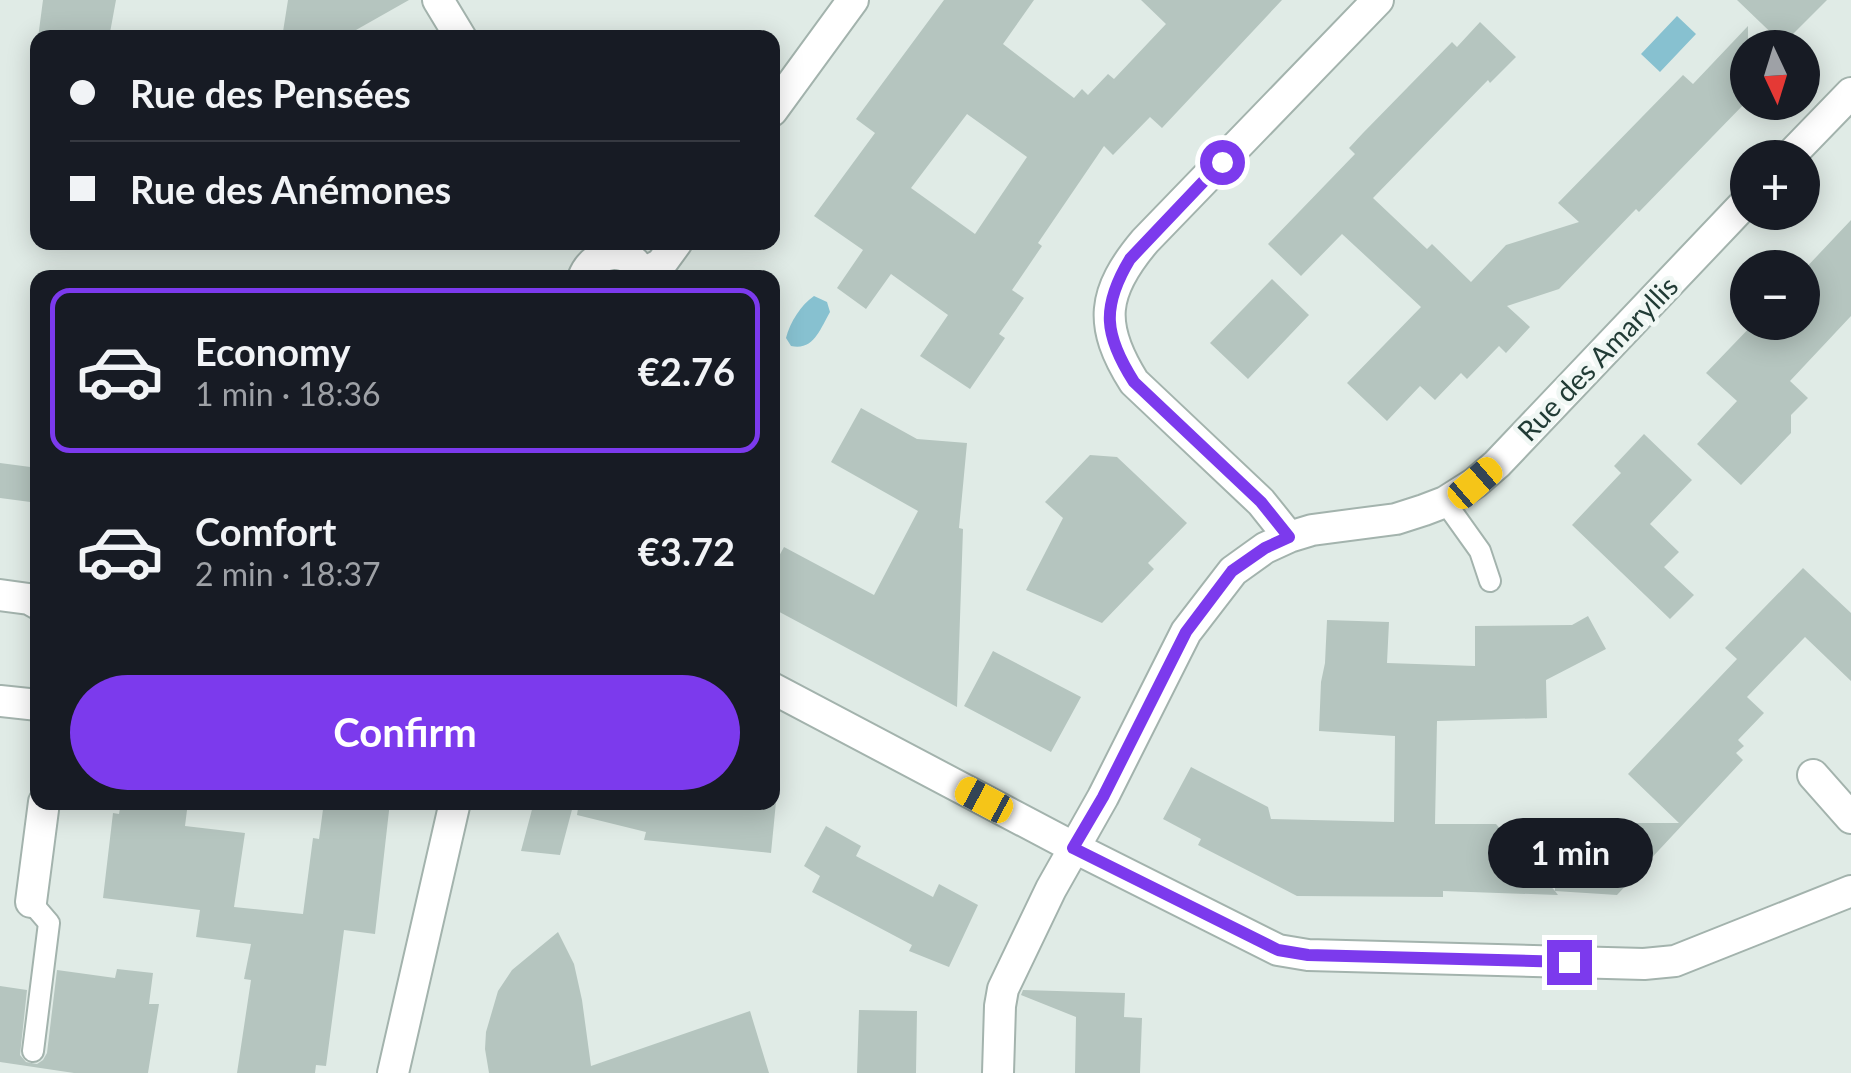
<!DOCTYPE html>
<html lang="en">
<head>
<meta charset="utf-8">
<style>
  body { margin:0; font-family:Lato,sans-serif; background:#242831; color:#f1f3f6; height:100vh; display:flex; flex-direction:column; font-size:38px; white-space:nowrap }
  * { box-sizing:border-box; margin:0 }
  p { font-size:32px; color:#9ea1a6 }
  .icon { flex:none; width:55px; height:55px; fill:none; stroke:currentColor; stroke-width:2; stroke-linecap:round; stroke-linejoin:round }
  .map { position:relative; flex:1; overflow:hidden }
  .panel { position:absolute; left:30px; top:270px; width:750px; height:540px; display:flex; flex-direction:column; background:#171b24; border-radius:20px; box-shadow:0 5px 25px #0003 }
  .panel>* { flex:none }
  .guide { position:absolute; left:30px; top:30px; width:750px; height:220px; border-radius:20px; box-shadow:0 5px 25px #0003; display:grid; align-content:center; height:220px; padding:0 40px; background:#171b24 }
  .needle { width:65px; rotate:176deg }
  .fabs { position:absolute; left:1730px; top:30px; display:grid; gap:20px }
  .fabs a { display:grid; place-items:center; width:90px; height:90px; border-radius:50%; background:#171b24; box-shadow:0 5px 25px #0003; font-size:50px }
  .end { position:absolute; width:45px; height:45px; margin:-22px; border:12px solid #7c3aed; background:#fff; box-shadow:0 0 0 5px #fff }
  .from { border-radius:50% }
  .bubble { position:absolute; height:70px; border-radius:35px; background:#171b24; box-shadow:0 5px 25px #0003; font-size:32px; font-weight:700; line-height:70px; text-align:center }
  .car { position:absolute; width:30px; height:60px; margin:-30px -15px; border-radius:12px; box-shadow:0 0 8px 2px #0007; background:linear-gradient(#f5c518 24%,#345 0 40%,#f5c518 0 76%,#345 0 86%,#f5c518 0) }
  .guide b { display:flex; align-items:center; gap:35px; height:95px; font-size:38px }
  .guide b+b { border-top:2px solid #363941 }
  .guide i { width:25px; height:25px; background:#f1f3f6 }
  ul { padding:18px 0 0; list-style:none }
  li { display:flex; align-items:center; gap:30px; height:165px; margin:0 20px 15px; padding:0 20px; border:5px solid transparent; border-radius:20px }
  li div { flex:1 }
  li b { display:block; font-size:38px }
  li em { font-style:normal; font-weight:700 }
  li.active { border-color:#7c3aed }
  li>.icon { width:90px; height:90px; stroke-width:1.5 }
  .action { display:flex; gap:20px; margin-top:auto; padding:20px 40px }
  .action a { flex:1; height:115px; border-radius:60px; background:#7c3aed; color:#fff; font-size:40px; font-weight:700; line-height:115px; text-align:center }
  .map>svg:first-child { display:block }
</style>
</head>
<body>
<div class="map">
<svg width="1851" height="1073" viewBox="0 0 1851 1073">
  <rect width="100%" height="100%" fill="#e0ebe6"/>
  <path fill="#87c1d0" d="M1677,16L1696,34L1660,72L1641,54Z
    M814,296L827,302L830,312C820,329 814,351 791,346L786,338C790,322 801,305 814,296Z"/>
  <path fill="#b5c5bf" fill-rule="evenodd" d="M43,0H116L109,38H38Z
    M288,0H409L356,30L355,38H282Z
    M944,0H1034L1003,44L1074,98L1082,89L1088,95L1108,74L1114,79L1166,24L1141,0H1282L1162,128L1150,117L1113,155L1104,146L1038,243L1042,246L1012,290L1024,298L999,334L1005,338L970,389L920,356L948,315L891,274L866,309L837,288L863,250L814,216L875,133L856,119ZM967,114L1027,157L975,234L911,188Z
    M1737,0H1827L1783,44Z
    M1480,22L1516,57L1490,83L1488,80L1373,198L1427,249L1432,244L1471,282L1506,245L1579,222L1558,203L1683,75L1693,84L1748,26V100L1639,212L1636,209L1559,289L1507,306L1530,327L1506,353L1499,346L1467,379L1461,373L1435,400L1420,386L1387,421L1347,383L1421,307L1342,234L1301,276L1268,244L1355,154L1349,148L1363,133L1452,42L1457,47Z
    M1851,220V316L1790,381L1808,398L1791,415V433L1741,485L1697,444L1737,401L1706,373L1755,322H1802V272Z
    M1272,279L1309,315L1248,379L1210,343Z
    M861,408L917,439L967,443L959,528L963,529L957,707L772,608V569L784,547L874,595L918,511L831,462Z
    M1644,434L1692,480L1650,524L1679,552L1664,567L1694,595L1670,619L1572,525L1621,473L1614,466Z
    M1090,455L1117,457L1187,523L1148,563L1154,569L1102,623L1026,590L1063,518L1045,502Z
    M0,463L38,468V503L0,498Z
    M1803,568L1851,613V681L1805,637L1747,697L1764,713L1738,740L1744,746L1736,753L1743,760L1617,895L1555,891L1558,895L1443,891V897L1297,896L1198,845L1201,839L1163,819L1191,767L1268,807L1271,819L1394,822L1395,736L1319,731L1321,682L1325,663L1327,620L1389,622L1387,663L1475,666V626L1572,625L1588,616L1606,649L1546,680L1547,718L1437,721L1435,824H1496L1555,891V836L1575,837L1576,823H1679L1628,774L1737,659L1725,648Z
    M993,651L1081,697L1051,752L964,706Z
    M121,802H188L185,826L245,833L234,907L303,914L313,838L319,839L324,802H390L375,934L344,930L326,1066L316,1065L315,1073H237L251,980L244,979L251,944L196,937L200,910L103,898L113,813L119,814Z
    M534,802H574L560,855L521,851Z
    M579,802H776L771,853L644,840L646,832L577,815Z
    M826,826L861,846L856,856L933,897L939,884L978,905L949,967L909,951L912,945L812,892L820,876L804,866Z
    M558,932L574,964L582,1000L591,1066L750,1011L769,1073H489L485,1049L486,1032L498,991L512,970Z
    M117,969L153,973L149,1004H159L148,1073H74L0,1062V986L27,990L20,1055L26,1062L37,1064L43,1060L47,1053L57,970L115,978Z
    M1023,990L1125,993L1124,1017L1142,1018L1140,1073H1075L1076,1017L1021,995Z
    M859,1010L917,1011L916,1073H857Z"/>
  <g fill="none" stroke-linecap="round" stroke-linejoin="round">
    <defs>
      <path id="service" d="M1445,502L1480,551L1490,581
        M31,902L49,923L33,1051"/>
      <path id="minor" d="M438,0L461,38
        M772,111L853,0
        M1788,158L1851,93
        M642,274L661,264L677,242
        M583,278C595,247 633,245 643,278
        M1289,537L1261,502L1134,382C1098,325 1102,292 1145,241L1378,0
        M0,595L29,599L38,604
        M772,688L1073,847L1278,950L1308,955L1644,964L1675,961L1851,891
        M0,701L38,705
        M1813,775L1851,818
        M31,902L44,802
        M393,1073L455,802
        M998,1073L1000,1006L1003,989L1051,889L1103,797L1186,632L1233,571L1265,548L1289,537L1312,530L1396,519L1424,510L1445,502L1475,483L1497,464L1748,200"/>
    </defs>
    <use href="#service" stroke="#a3b3ad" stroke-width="24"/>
    <use href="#minor" stroke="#a3b3ad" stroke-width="34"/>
    <use href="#service" stroke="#fff" stroke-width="20"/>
    <use href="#minor" stroke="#fff" stroke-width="30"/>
  </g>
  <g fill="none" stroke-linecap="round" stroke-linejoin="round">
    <path stroke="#7c3aed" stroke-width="12" d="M1222,162L1130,259C1101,307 1104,335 1134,382L1261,502L1289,537L1265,548L1232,571L1186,632L1103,797L1073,848L1278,950L1308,955L1569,962"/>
  </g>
  <g text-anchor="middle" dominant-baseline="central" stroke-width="9" stroke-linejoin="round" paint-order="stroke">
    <g font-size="28" fill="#213b35" stroke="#f0f7f4">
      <text transform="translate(1597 358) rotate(-46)">Rue des Amaryllis</text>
    </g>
  </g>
</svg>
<div class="fabs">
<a><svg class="needle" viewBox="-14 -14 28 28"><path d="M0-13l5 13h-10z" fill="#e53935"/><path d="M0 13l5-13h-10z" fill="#9ea1a6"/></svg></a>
<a>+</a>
<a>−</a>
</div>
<i class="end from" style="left:1222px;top:162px"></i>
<i class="end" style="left:1569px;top:962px"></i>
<div class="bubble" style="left:1488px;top:818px;width:165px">1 min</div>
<i class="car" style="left:1475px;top:483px;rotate:49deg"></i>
<i class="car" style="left:984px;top:800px;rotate:298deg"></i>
<div class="guide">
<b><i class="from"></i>Rue des Pensées</b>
<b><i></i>Rue des Anémones</b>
</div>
<section class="panel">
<ul>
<li class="active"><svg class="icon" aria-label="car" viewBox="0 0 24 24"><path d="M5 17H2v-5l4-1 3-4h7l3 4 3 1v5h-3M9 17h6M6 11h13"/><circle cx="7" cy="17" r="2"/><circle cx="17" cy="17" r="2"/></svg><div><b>Economy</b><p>1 min · 18:36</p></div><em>€2.76</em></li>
<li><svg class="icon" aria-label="car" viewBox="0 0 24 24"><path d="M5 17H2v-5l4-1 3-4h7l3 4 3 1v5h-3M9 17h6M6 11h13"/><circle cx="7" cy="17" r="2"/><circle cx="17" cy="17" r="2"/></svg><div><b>Comfort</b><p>2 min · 18:37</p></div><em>€3.72</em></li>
</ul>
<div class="action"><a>Confirm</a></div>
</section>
</div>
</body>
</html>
